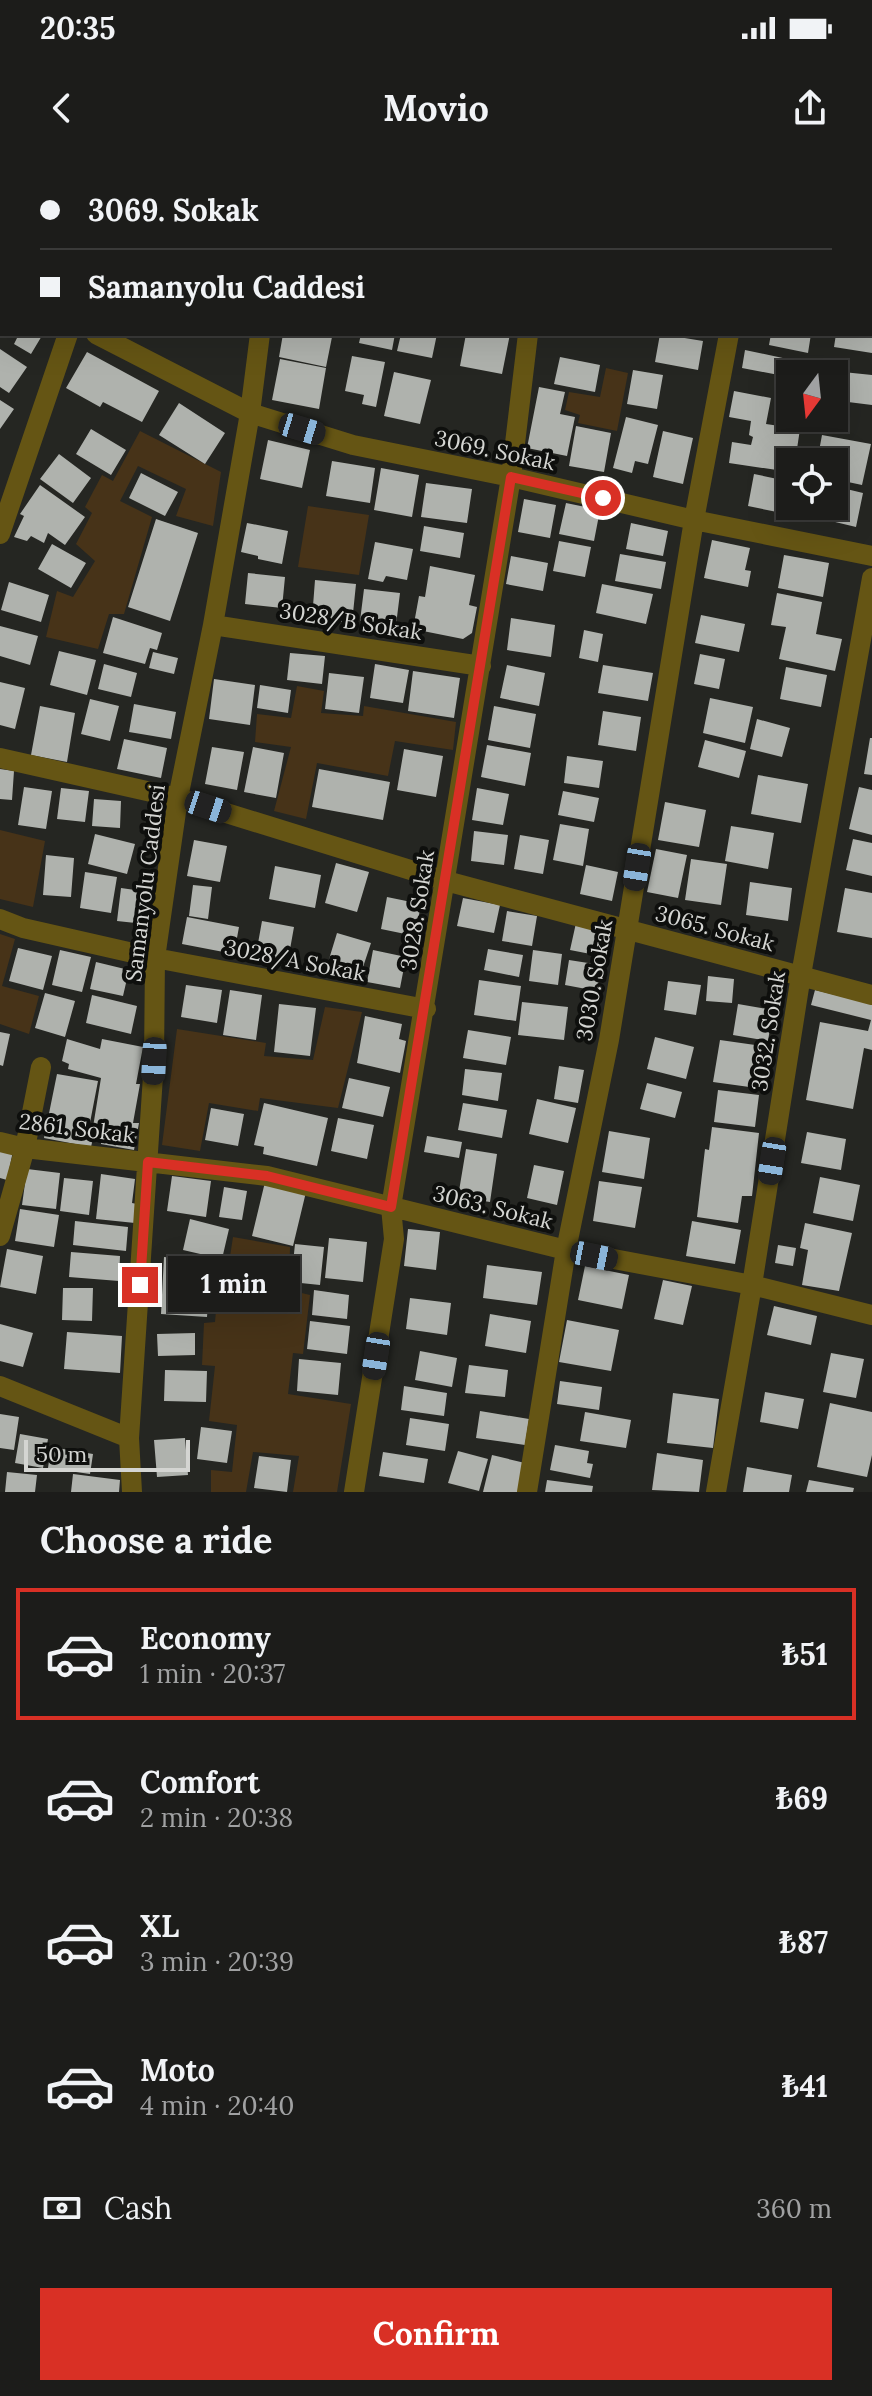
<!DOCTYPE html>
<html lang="en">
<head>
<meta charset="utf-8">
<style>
  body { margin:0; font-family:Lora,serif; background:#292927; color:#f1f3f6; height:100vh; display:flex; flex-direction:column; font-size:30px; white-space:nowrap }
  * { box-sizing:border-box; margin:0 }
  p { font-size:26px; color:#a0a1a2 }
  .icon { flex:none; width:44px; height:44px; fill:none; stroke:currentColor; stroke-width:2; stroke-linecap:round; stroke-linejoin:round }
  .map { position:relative; height:1332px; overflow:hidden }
  .details { display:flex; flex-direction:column; background:#1c1c1a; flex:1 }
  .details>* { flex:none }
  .guide { position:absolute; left:0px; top:0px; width:872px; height:176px; box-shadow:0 8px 32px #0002,0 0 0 2px #3a3a39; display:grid; align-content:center; height:176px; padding:0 40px; background:#1c1c1a }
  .needle { width:52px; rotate:195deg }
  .tools { position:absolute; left:776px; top:200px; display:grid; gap:16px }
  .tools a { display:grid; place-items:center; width:72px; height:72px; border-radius:0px; background:#1c1c1a; box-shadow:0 8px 32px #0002,0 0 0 2px #3a3a39; font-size:40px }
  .scale { position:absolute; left:24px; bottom:20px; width:166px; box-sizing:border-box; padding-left:8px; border:4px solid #d4d5d2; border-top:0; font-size:22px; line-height:28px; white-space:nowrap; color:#d4d5d2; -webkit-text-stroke:6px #0e0f0d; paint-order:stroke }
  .end { position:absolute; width:36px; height:36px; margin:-18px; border:10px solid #d93025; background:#fff; box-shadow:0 0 0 4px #fff }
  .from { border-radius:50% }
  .bubble { position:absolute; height:56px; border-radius:0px; background:#1c1c1a; box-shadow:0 8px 32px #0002,0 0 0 2px #3a3a39; font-size:26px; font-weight:700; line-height:56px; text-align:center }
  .car { position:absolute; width:24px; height:48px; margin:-24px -12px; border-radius:10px; box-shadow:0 0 6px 2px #0007; background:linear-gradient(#222 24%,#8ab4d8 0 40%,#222 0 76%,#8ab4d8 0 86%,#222 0) }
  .guide b { display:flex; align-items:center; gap:28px; height:76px; font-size:30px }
  .guide b+b { border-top:2px solid #3a3a39 }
  .guide i { width:20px; height:20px; background:#f1f3f6 }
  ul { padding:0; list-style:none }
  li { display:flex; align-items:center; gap:24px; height:132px; margin:0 16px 12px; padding:0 24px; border:4px solid transparent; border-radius:0px }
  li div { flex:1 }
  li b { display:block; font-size:30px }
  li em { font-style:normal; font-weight:700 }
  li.current { border-color:#d93025 }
  li>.icon { width:72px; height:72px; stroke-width:1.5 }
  h2 { padding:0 40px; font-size:36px; line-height:96px }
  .pay { display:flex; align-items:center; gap:20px; height:88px; padding:0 40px; font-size:30px }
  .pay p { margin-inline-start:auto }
  .button { display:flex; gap:16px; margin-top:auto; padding:16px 40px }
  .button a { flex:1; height:92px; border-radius:0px; background:#d93025; color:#fff; font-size:32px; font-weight:700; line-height:92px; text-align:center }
  .status { display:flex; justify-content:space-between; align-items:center; height:56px; padding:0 40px; background:#1c1c1a; direction:ltr }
  .status svg { height:22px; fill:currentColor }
  header { display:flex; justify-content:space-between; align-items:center; height:104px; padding:0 40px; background:#1c1c1a; font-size:36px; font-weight:700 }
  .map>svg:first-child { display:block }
</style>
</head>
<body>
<div class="status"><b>20:35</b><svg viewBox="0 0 49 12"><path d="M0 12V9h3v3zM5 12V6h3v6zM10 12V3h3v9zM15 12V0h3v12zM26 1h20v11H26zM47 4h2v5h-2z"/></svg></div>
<header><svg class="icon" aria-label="back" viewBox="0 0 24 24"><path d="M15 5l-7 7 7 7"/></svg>Movio<svg class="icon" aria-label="share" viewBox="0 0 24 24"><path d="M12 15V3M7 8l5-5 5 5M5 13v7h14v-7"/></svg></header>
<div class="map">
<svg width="872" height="1332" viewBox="0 0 872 1332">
  <rect width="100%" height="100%" fill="#252622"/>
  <path fill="#473318" d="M606,208L628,213L617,271L578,263L580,255L565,250L569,232L600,237Z
    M140,271L221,312L213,366L176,356L186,329L138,306L120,341L152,357L124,454H109L98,489L46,477L57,431L73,437L95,401L76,384L92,353L85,347L102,315L113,321Z
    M308,346L369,355L359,415L298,407Z
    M297,526L324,531L321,553L363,556L364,546L456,562L453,590L395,581L388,616L317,603L306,659L274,651L291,587L255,582L257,554L291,558Z
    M0,670L45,681L33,747L0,739Z
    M0,774L15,779L2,826L39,836L29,874L0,864Z
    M325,847L362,852L338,948L260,938L258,951L209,943L200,991L162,985L177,869L266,883L264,896L313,900Z
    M233,1077L290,1087L289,1130L310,1135L303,1194L293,1193L288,1234L351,1244L337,1332H293L299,1296L253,1292L246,1332H211V1310L232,1312L237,1265L209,1261L215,1206L202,1205L204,1163L215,1162L220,1103H229Z"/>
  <path fill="#afb2ad" d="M19,174H43L31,194L14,184Z
    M283,174H315L332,177L326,207L279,197Z
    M361,174H395L392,190L359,183Z
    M401,174H437L432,198L397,191Z
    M466,174H510L502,214L460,206Z
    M660,174L703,181L698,210L655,202Z
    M771,174H811L808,193L769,185Z
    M836,174H872V193L834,187Z
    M0,189L27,207L9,233L0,227Z
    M745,190L792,200L789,217L742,208Z
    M87,192L159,231L142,262L103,242L100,247L66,228Z
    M352,196L385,202L376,247L362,244L364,235L345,231Z
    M560,197L600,205L595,232L554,224Z
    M280,199L326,208L319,249L272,240Z
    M633,210L663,215L657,249L627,244Z
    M394,212L431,220L420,264L384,256Z
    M843,212L872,215V245L840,241Z
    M539,227L565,232L560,254L575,257L567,296L527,288Z
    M734,231L771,238L766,264L800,269L795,302H790V312L729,303L732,282L751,285L753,277L749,275L751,261L729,257Z
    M0,240L14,249L0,269Z
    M179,243L225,273L205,304L159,275Z
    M626,257L658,265L648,304L635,301L632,313L613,308Z
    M576,266L611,273L604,312L569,306Z
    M91,269L126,290L111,315L76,294Z
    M663,271L693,278L683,324L653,317Z
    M822,275L871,284L862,325L834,319V302H817Z
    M268,280L310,290L302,328L260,319Z
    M59,294L91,318L73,343L40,319Z
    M332,301L375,308L370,343L326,336Z
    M381,308L419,315L412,357L374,350Z
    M141,313L178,332L165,356L129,338Z
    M754,314L787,321L782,353L748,346Z
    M426,323L472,329L467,363L421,357Z
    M40,325L85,357L65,385L48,373L44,383L31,376L27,381L14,377L24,356L20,354Z
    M834,326L863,333L856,367L806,355L808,346H834Z
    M524,339L556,345L550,378L518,372Z
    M566,343L600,350L594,381L559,374Z
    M156,359L198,373L170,461L128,447Z
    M247,363L288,371L282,404L258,399V396L241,392Z
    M631,363L668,371L663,396L626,389Z
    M424,366L464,373L460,398L420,391Z
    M712,380L750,388L745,410L751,411L748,427L704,418Z
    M559,381L591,387L585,417L553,411Z
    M375,382L413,389L407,420L386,416L383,422L368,419Z
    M52,384L86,403L71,428L38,409Z
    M620,394L666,402L661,429L615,421Z
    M784,395L829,403L823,437L778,428Z
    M511,396L548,403L543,431L506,424Z
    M430,406L475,415L469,445L477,447L472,473L463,479L413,469L419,436L425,437Z
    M248,413L285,417L282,448L245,444Z
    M315,420L356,424L352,463L312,459Z
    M9,422L49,435L41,462L1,450Z
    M602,424L653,434L646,464L596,453Z
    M364,429L400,433L396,465L360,461Z
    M777,433L822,442L816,474L842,479L835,511L779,499L786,467L771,465Z
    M701,455L745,464L739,492L695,483Z
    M113,457L162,473L157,490L150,488L145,504L103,493Z
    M511,458L555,465L551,497L507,490Z
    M0,466L38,476L30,505L0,496Z
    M584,470L603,474L598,502L579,498Z
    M59,491L96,500L87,535L50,525Z
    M153,492L178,498L174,514L149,508Z
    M290,493L325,496L322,524L287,520Z
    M700,494L725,499L719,529L694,524Z
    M104,504L137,513L131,537L98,529Z
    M375,504L409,510L403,543L370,538Z
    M507,505L545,513L539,546L500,538Z
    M603,505L653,513L648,541L598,533Z
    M786,507L827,515L821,547L780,539Z
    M413,511L460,518L454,558L408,551Z
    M329,513L364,517L359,553L325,549Z
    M214,519L255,525L250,565L209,559Z
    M0,522L25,528L15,569L0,565Z
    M260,525L291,530L288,553L257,548Z
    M710,538L753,547L745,583L703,573Z
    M90,539L119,546L110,581L81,574Z
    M134,544L176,552L171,579L129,572Z
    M40,546L75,553L67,602L31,595Z
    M494,546L536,554L530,588L488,580Z
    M603,551L641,557L636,591L598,585Z
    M757,559L790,568L782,597L750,589Z
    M870,578H872V615L864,614Z
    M124,579L167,588L161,618L117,609Z
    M705,580L746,591L739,618L698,607Z
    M487,585L531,593L525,626L481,617Z
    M212,587L244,592L237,630L205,624Z
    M253,587L284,593L276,638L244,632Z
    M404,589L443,596L436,637L397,630Z
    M567,596L603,601L599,628L564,623Z
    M0,609L14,611L12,640L0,639Z
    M319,609L390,622L383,660L312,647Z
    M758,615L808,624L801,663L751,654Z
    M24,627L52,631L46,669L18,665Z
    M859,627L872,630V675L849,669Z
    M61,628L89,631L85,662L57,659Z
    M477,628L509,634L503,665L472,660Z
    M563,631L599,638L594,662L558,655Z
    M94,639L121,641L120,668L92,666Z
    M665,642L706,650L699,687L658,680Z
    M560,664L589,669L583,706L553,700Z
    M731,666L774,673L768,709L725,701Z
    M474,671L508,675L504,705L471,701Z
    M95,674L135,684L127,714L88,704Z
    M520,675L549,680L543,714L514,709Z
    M853,679L872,683V716L846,710Z
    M194,680L227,686L220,722L187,716Z
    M656,689L687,695L678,738L647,732Z
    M46,695L74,698L71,737L43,735Z
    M691,699L727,704L721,745L685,740Z
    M336,703L369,712L357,752L325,743Z
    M586,705L618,712L612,741L580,734Z
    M275,706L321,715L315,748L269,739Z
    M85,712L117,717L111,753L80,748Z
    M750,722L792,728L788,761L746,755Z
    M193,725L212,727L208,759L189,756Z
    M121,728L149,732L145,764L117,761Z
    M845,728L872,733V778L837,772Z
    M387,737L421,744L415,776L381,769Z
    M463,738L500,745L494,773L457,766Z
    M507,751L537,756L532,786L502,781Z
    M187,757L239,767L234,794L182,784Z
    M262,761L294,767L287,806L255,800Z
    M576,763L612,771L606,797L570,790Z
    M337,773L371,783L359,819L326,809Z
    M18,788L52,796L43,830L9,821Z
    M488,789L523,795L519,817L484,810Z
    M60,790L91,797L82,832L52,825Z
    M373,790L406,797L400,828L367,822Z
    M533,790L562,794L558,825L529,821Z
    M569,800L601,805L597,831L565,825Z
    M96,802L129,810L123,836L90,829Z
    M708,816L734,819L732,843L706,841Z
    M479,820L521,826L516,861L474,855Z
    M668,821L701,825L696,855L664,850Z
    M186,825L222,830L217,863L181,857Z
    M230,830L262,835L256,880L223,875Z
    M815,830L872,844V890L864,888L853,949L806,940L820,862L868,871L871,860L811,845Z
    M45,833L75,841L65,877L35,868Z
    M92,835L137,846L131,874L86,863Z
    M522,842L568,847L564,880L518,875Z
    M279,844L316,848L310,896L274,892Z
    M738,844L773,850L768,881L733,875Z
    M365,856L402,864L399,879L406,881L400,913L357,903Z
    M468,870L511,877L506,905L463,898Z
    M0,872L10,874L3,906L0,905Z
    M655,877L694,887L686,919L647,909Z
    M67,879L100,889L102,879L143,887L136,924H140L133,963H139L134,990L101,984V980L95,979L97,968L93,967L101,918L68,909L69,904L62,901Z
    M720,880L770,887L764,929L713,922Z
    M559,906L584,910L578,943L554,939Z
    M465,909L502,913L498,941L462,935Z
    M57,914L98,921L88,973L94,974L91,987L44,978Z
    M349,918L390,927L383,957L342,948Z
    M647,923L682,932L675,958L640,949Z
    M718,930L759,935L755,967L714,962Z
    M537,939L576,948L568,983L529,974Z
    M264,943L328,958L317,1006L263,994L264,987L254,985Z
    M463,943L507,950L502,978L458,970Z
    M211,948L244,954L238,986L205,980Z
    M338,958L374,965L367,999L331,991Z
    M712,967L759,973L752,1036H742L738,1063L697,1057L705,989L709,990Z
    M609,971L650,978L644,1019L602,1012Z
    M807,972L846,979L841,1010L801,1003Z
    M427,976L462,982L459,998L424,992Z
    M0,988L13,991L7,1020L0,1018Z
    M466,989L497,994L490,1042L458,1037Z
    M534,1005L564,1011L557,1045L527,1038Z
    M27,1009L60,1013L56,1049L22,1045Z
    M101,1014L135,1019L132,1043L137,1044L135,1063L96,1059Z
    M172,1016L211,1021L206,1057L167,1051Z
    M820,1017L860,1025L853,1061L813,1053Z
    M64,1018L93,1021L89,1055L60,1051Z
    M599,1021L642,1027L635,1068L593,1061Z
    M265,1022L306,1032L293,1086L252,1076Z
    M224,1027L247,1031L242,1060L219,1057Z
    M20,1049L59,1055L54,1087L15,1081Z
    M190,1059L229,1069L222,1099L183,1090Z
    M75,1061L128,1067L126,1091L73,1085Z
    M692,1061L741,1070L735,1104L686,1096Z
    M805,1063L852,1073L839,1131L802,1125L808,1090L800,1088Z
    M408,1069L440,1072L436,1110L404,1106Z
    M329,1078L367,1082L363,1122L325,1118Z
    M295,1084L324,1087L320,1125L291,1122Z
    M778,1085L796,1088L793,1106L775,1103Z
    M7,1089L43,1096L36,1134L0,1127Z
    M71,1092L120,1096L119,1121L69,1117Z
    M164,1097L211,1102L207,1157L161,1154Z
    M487,1105L542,1112L537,1145L483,1138Z
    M585,1106L629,1115L622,1149L578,1140Z
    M663,1120L692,1126L683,1165L654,1159Z
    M63,1128H93L92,1161L62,1160Z
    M314,1130L349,1135L347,1159L312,1155Z
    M410,1138L451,1143L447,1175L406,1169Z
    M774,1146L817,1156L811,1185L767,1175Z
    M490,1154L531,1161L526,1193L485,1186Z
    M567,1160L619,1170L611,1211L559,1202Z
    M310,1161L350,1166L347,1194L307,1189Z
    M0,1164L33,1173L23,1207L0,1201Z
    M67,1172L122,1176L120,1213L64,1209Z
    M195,1173V1195L158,1196L157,1174Z
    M420,1191L457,1198L452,1227L415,1220Z
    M831,1193L864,1199L856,1238L823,1232Z
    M299,1199L341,1203L338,1235L297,1231Z
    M469,1205L508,1210L505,1237L465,1233Z
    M165,1210L207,1211L206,1242L164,1241Z
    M560,1221L602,1227L599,1250L557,1244Z
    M404,1226L447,1233L444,1256L401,1250Z
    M765,1232L804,1239L798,1269L760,1262Z
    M673,1233L719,1239L713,1288L667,1283Z
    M830,1243L872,1252V1295L867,1317L817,1307Z
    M480,1251L529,1259L525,1285L476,1278Z
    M585,1252L631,1260L626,1288L580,1281Z
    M0,1254L19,1257L14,1290L0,1288Z
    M410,1258L449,1264L445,1291L406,1285Z
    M201,1267L232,1271L227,1303L197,1299Z
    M20,1274L48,1279L43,1308L15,1303Z
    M185,1278L188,1315L157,1317L154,1280Z
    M555,1285L589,1291L587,1303L593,1304L590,1318L550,1310Z
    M51,1287L93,1294L90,1314L48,1308Z
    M458,1291L488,1299L479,1331L448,1323Z
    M383,1292L428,1299L424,1323L379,1316Z
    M657,1293L703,1300L699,1332L652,1330Z
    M492,1295L525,1303L518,1332H483Z
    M259,1296L291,1300L287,1332L254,1328Z
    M747,1307L792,1315L789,1332H743Z
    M7,1312L37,1315L35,1332H5Z
    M73,1314L120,1320L119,1332H71Z
    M547,1320L593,1326L592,1332H545Z
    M809,1320L854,1328L853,1332H806Z"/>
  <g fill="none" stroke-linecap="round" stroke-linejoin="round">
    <path stroke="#655514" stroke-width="20" d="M557,0L563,2
      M86,2L87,0
      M285,2L286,0
      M870,93H872
      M0,121L2,118
      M96,174L250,253L353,285L511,317L694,360L872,396
      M0,374L68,174
      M213,465L481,506
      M0,598L178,638L446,721L872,835
      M0,759L23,768L155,798L426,849
      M0,982L25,988L267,1016L566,1090L752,1125L872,1155
      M0,1076L25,988L41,907
      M0,1226L129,1278
      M132,1332L129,1278L154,901L155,798L178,638L213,465L250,253L260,174
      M354,1332L394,1079L391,1047L511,317L528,174
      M527,1332L566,1090L609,880L694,360L729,174
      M716,1332L752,1125L801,815L872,418"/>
  </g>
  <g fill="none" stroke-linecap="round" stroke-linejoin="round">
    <path stroke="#d93025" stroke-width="10" d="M140,1125L148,1002L267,1016L391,1047L511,317L603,338"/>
  </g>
  <g text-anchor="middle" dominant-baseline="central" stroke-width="8" stroke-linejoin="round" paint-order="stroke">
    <g font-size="22" fill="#d4d5d2" stroke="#0e0f0d">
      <text transform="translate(495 290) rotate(12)">3069. Sokak</text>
      <text transform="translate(351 461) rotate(9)">3028/B Sokak</text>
      <text transform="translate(145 723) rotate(-83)">Samanyolu Caddesi</text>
      <text transform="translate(417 750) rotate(-81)">3028. Sokak</text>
      <text transform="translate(715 768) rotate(15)">3065. Sokak</text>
      <text transform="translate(295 800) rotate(11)">3028/A Sokak</text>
      <text transform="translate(594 820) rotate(-80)">3030. Sokak</text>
      <text transform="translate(768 871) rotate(-81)">3032. Sokak</text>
      <text transform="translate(77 968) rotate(7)">2861. Sokak</text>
      <text transform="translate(493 1047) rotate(14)">3063. Sokak</text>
    </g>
  </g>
</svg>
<div class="tools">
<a><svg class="needle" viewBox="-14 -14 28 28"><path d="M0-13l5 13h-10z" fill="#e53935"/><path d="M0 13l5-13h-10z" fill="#a0a1a2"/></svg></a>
<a><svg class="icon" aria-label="locate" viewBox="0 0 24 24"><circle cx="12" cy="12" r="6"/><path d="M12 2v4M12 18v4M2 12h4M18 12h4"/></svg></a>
</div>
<div class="scale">50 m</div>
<i class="end from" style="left:603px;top:338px"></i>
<i class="end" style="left:140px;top:1125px"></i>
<div class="bubble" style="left:168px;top:1096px;width:132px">1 min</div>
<i class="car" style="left:302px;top:269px;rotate:107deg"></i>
<i class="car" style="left:208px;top:647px;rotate:108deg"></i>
<i class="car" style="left:637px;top:707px;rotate:189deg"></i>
<i class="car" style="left:154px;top:901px;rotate:183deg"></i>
<i class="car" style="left:772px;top:1001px;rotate:189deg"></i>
<i class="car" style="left:594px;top:1096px;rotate:101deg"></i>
<i class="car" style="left:376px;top:1196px;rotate:189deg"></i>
<div class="guide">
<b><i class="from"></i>3069. Sokak</b>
<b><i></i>Samanyolu Caddesi</b>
</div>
</div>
<section class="details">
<h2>Choose a ride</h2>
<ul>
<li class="current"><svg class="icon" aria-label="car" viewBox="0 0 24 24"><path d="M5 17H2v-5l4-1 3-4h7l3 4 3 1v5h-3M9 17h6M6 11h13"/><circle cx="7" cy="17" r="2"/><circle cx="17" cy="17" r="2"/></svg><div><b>Economy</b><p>1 min · 20:37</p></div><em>₺51</em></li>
<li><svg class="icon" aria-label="car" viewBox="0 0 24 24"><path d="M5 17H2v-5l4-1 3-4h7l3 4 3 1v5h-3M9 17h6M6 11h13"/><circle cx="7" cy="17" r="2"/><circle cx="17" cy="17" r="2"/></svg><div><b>Comfort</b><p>2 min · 20:38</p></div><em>₺69</em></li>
<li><svg class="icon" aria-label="car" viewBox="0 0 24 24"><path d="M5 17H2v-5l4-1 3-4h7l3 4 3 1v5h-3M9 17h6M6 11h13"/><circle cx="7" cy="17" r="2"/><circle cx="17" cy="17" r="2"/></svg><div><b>XL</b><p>3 min · 20:39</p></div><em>₺87</em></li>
<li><svg class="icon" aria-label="car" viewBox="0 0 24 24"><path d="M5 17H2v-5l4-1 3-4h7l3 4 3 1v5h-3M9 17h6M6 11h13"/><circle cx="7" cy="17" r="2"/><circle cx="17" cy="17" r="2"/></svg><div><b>Moto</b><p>4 min · 20:40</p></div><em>₺41</em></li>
</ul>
<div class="pay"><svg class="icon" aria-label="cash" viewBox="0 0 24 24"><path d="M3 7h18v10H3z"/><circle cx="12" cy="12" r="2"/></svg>Cash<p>360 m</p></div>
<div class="button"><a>Confirm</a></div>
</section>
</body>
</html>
